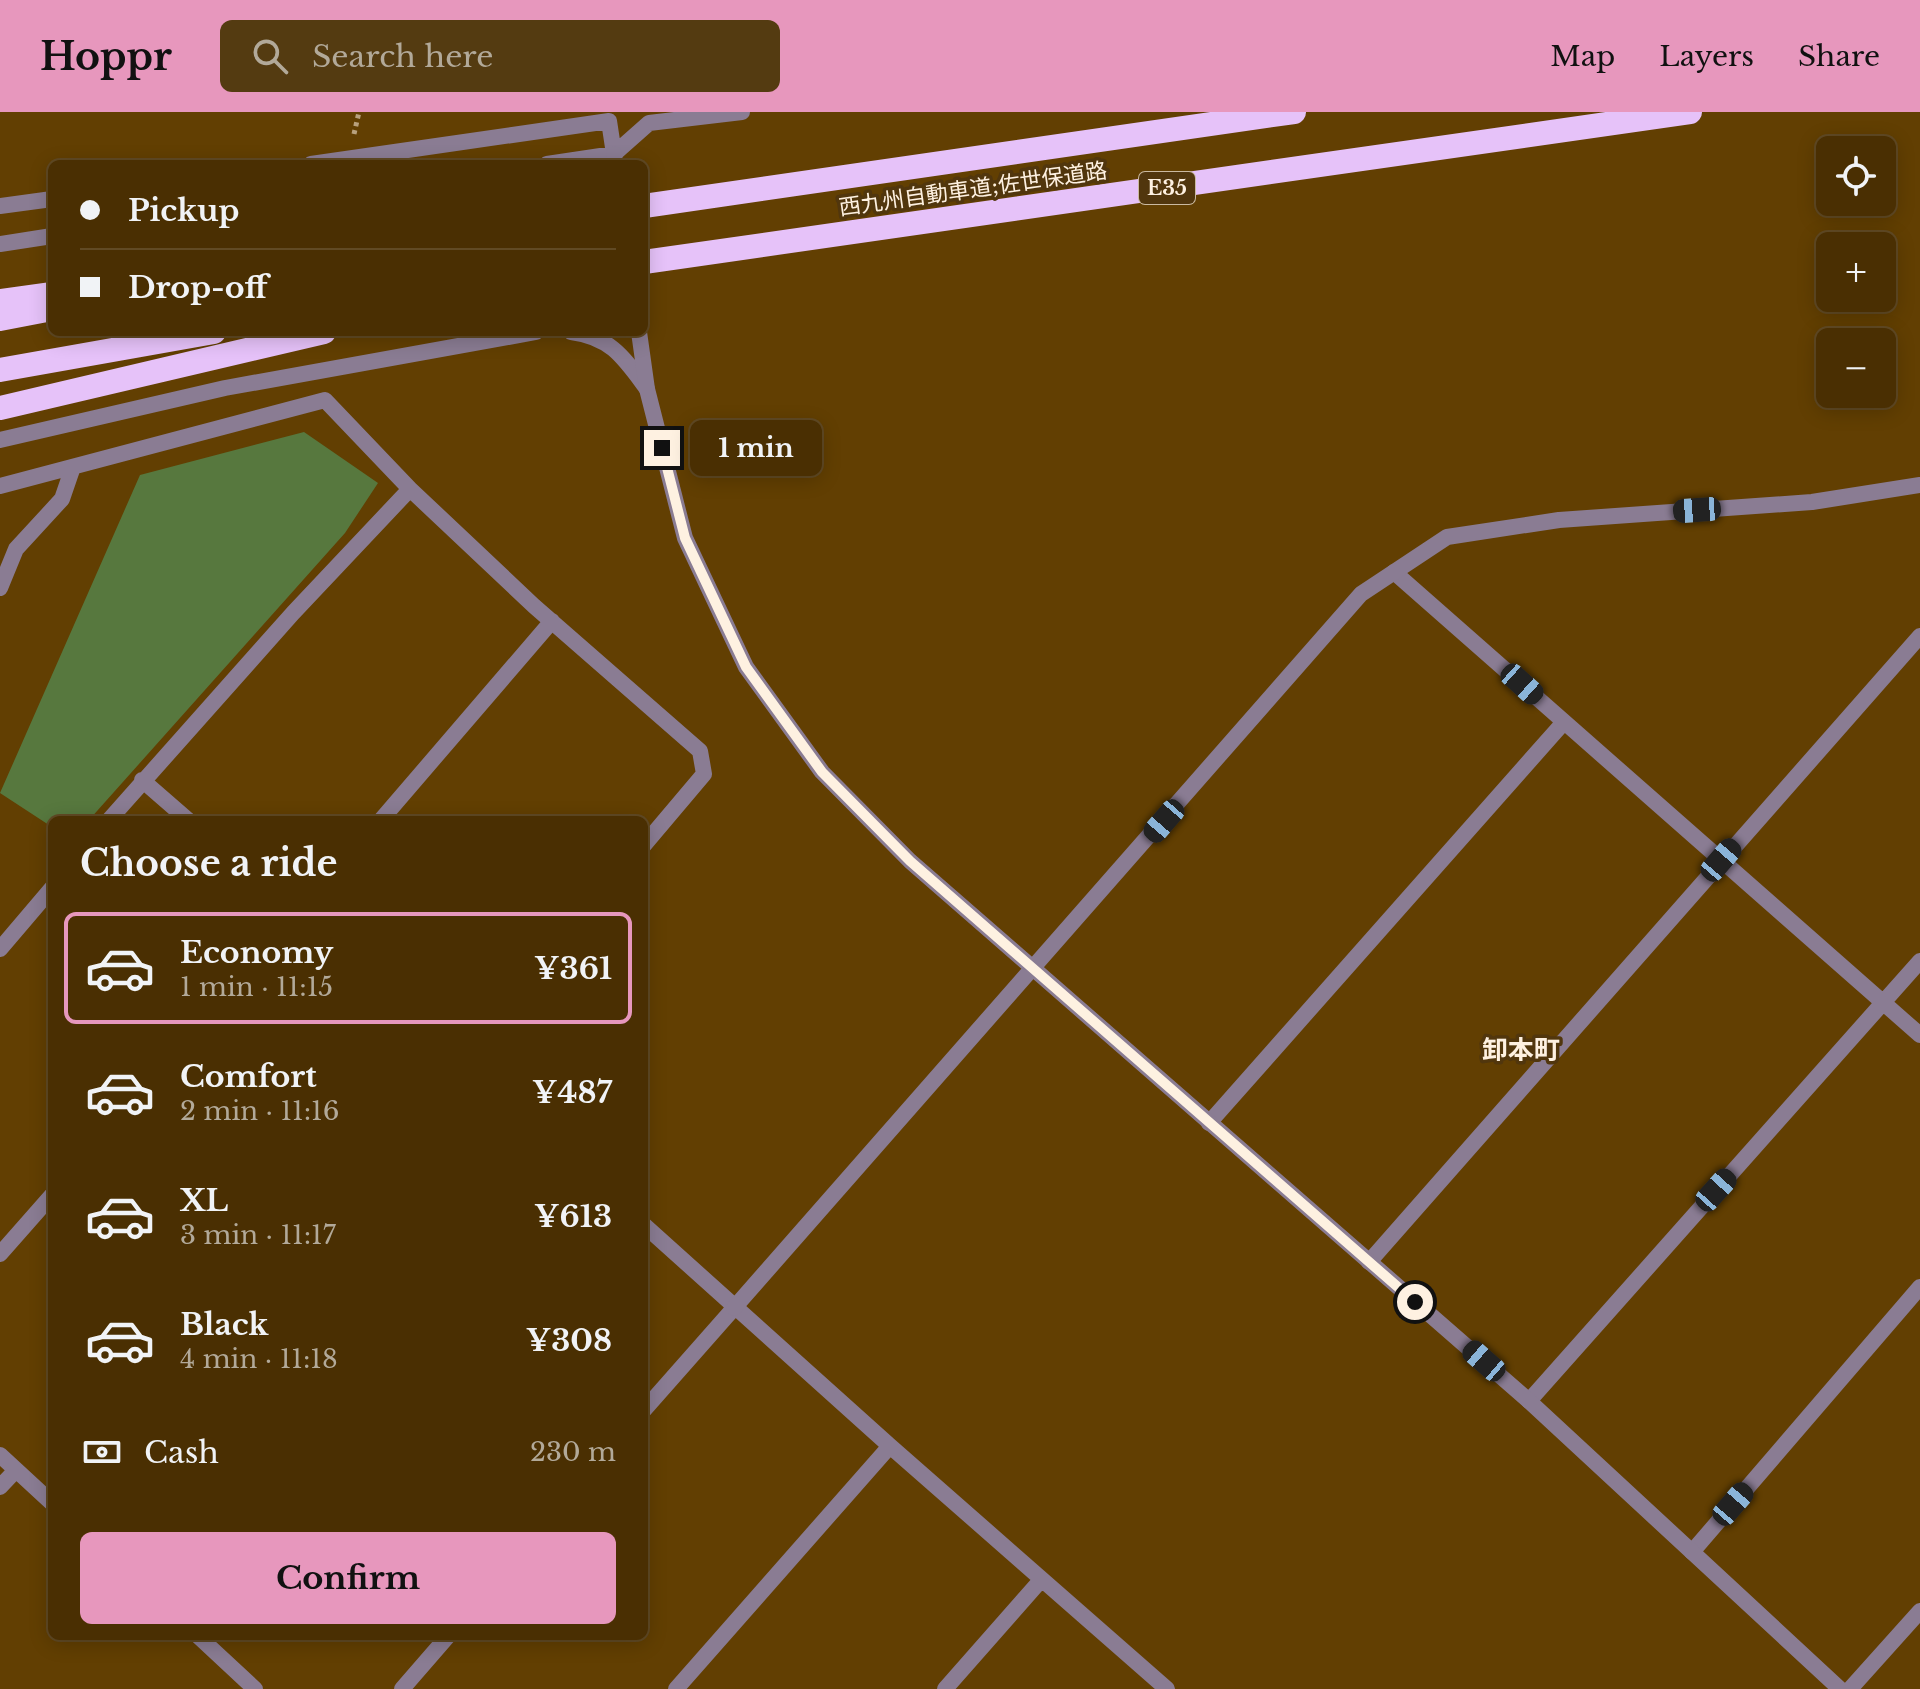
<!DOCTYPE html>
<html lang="en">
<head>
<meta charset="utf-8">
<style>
  body { margin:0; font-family:"Libre Baskerville","Noto Sans JP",serif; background:#543b11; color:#f1f3f6; height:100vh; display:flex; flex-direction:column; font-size:30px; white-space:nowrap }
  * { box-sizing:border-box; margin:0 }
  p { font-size:26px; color:#b2a999 }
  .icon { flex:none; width:44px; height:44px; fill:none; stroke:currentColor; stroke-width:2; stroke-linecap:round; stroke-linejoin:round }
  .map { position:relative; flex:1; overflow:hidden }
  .panel { position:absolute; left:48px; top:704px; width:600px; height:824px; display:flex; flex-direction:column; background:#4a2f02; border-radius:12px; box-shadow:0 4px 20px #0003,0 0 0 2px #614a24 }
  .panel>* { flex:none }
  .hud { position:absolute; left:48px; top:48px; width:600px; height:176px; border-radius:12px; box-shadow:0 4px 20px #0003,0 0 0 2px #614a24; display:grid; align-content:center; height:176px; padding:0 32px; background:#4a2f02 }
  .fabs { position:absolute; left:1816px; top:24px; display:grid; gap:16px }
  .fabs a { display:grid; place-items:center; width:80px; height:80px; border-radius:12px; background:#4a2f02; box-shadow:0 4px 20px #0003,0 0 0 2px #614a24; font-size:40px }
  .end { position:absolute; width:36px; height:36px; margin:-18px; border:10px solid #fef1e1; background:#111; box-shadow:0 0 0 4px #111 }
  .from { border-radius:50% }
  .bubble { position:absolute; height:56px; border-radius:12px; background:#4a2f02; box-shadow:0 4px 20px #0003,0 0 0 2px #614a24; font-size:26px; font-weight:700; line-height:56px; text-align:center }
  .car { position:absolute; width:24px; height:48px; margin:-24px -12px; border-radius:10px; box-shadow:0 0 6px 2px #0007; background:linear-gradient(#222 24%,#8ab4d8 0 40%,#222 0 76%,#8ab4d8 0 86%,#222 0) }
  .hud b { display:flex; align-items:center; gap:28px; height:76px; font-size:30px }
  .hud b+b { border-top:2px solid #614a24 }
  .hud i { width:20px; height:20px; background:#f1f3f6 }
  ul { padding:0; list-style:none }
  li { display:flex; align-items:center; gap:24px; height:112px; margin:0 16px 12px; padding:0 16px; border:4px solid transparent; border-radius:12px }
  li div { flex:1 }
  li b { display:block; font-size:30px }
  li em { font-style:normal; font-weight:700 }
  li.selected { border-color:#e797bd }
  li>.icon { width:72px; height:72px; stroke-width:1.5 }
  h2 { padding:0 32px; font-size:36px; line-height:96px }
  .pay { display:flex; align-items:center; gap:20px; height:88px; padding:0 32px; font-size:30px }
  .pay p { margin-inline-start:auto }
  .primary-button { display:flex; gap:16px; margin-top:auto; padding:16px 32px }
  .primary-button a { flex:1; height:92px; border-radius:12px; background:#e797bd; color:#111; font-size:32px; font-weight:700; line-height:92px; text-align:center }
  header { display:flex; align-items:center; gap:48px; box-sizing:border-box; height:112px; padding:0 40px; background:#e797bd; color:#111 }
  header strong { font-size:38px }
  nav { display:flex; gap:44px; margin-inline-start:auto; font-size:28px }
  .search { width:560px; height:72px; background:#543b11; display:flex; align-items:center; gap:20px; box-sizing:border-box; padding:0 28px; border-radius:12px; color:#b2a999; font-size:30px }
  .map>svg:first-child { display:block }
</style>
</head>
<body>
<header>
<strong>Hoppr</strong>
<div class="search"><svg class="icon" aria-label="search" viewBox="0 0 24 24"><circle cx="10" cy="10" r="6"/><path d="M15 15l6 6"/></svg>Search here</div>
<nav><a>Map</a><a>Layers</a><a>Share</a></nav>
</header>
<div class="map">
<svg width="1920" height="1577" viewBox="0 0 1920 1577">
  <rect width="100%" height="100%" fill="#623f02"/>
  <path fill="#57783e" d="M304,320L378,371L345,421L89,708H52V715L0,681L140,363Z"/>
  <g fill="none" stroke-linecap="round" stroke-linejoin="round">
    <path stroke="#b8a17d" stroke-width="5" stroke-dasharray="4 4" stroke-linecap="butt" d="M354,22L359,0"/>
    <path stroke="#8a7c93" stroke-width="16" d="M311,52L609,9L614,42
      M547,52L614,42L649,11L742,0
      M0,94L52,87
      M0,132L52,124
      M571,220C611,225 624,246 647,277
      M0,328L225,276L536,220
      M0,374L325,288L410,377
      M1394,460L1920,923
      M0,476L16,437L62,387L73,355
      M142,668L188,708
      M109,708L293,501L410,377L534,494L700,639L704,662L644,733
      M381,708L552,509
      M0,837L52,776
      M1209,1011L1564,610
      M644,1113L890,1334L1167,1577
      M0,1142L52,1083
      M1369,1150L1920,524
      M1529,1289L1920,849
      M644,1298L734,1196
      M0,1343L52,1391
      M0,1375L16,1358
      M1692,1440L1920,1175
      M198,1524L255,1577
      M402,1577L448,1524
      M676,1577L890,1334
      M945,1577L1041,1468"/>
    <path stroke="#8a7c93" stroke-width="16" d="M614,42L615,52
      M639,220L647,277L685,426L746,555L822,660L910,749L1529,1289L1840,1577
      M734,1196L1361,482L1447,425L1559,408L1812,390L1920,373
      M1850,1577L1920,1499"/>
    <path stroke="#e6c2f9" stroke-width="24" d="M644,94L1294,0
      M644,150L1690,0
      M0,189L52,182
      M0,207L52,197
      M0,258L214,220
      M0,296L324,220"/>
  </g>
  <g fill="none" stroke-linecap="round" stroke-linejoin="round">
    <path stroke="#fef1e1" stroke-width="10" d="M662,336L685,426L746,555L822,660L910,749L1415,1190"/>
  </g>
  <g text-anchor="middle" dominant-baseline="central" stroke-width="7" stroke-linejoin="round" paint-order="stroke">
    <rect fill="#51360d" stroke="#cab9a1" stroke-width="2" x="1139" y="60" width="56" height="32" rx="6"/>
    <g font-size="20" font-weight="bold" fill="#fef1e1">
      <text x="1167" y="76">E35</text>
    </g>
    <g font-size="22" fill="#fef1e1" stroke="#51360d">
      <text transform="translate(973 77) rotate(-8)">西九州自動車道;佐世保道路</text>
    </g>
    <g font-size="26" font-weight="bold" fill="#fef1e1" stroke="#51360d">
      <text x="1521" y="938">卸本町</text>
    </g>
  </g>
</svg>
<div class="fabs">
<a><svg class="icon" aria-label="locate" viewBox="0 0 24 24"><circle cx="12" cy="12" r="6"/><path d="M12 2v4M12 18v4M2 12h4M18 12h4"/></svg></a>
<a>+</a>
<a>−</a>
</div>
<i class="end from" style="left:1415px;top:1190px"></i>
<i class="end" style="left:662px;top:336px"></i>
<div class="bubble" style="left:690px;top:308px;width:132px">1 min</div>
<i class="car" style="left:1697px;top:398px;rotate:266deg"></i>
<i class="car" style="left:1522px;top:572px;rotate:132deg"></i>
<i class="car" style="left:1164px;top:709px;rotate:221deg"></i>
<i class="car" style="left:1721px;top:748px;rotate:41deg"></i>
<i class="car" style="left:1716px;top:1078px;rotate:42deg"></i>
<i class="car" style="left:1484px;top:1249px;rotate:311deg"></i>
<i class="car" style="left:1733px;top:1392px;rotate:41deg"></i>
<div class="hud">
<b><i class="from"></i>Pickup</b>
<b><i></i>Drop-off</b>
</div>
<section class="panel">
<h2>Choose a ride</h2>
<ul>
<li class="selected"><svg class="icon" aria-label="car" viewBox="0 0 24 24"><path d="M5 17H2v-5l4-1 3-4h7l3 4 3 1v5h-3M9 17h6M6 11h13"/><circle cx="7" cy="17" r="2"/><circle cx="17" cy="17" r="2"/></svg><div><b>Economy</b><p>1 min · 11:15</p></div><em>¥361</em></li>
<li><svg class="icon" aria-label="car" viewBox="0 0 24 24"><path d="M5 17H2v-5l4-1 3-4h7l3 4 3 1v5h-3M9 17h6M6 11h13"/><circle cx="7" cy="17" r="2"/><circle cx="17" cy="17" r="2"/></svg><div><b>Comfort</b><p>2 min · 11:16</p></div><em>¥487</em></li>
<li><svg class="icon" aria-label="car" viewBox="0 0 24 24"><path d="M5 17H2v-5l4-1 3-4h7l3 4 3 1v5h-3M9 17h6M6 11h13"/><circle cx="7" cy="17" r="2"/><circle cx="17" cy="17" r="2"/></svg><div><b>XL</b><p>3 min · 11:17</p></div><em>¥613</em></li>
<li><svg class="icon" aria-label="car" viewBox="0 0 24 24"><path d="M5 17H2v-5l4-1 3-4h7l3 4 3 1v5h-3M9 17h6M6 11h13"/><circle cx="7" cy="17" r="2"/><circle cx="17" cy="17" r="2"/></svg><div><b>Black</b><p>4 min · 11:18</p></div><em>¥308</em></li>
</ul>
<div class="pay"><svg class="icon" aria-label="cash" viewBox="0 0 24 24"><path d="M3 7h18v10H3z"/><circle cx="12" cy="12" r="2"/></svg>Cash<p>230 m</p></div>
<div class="primary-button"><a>Confirm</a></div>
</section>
</div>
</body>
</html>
